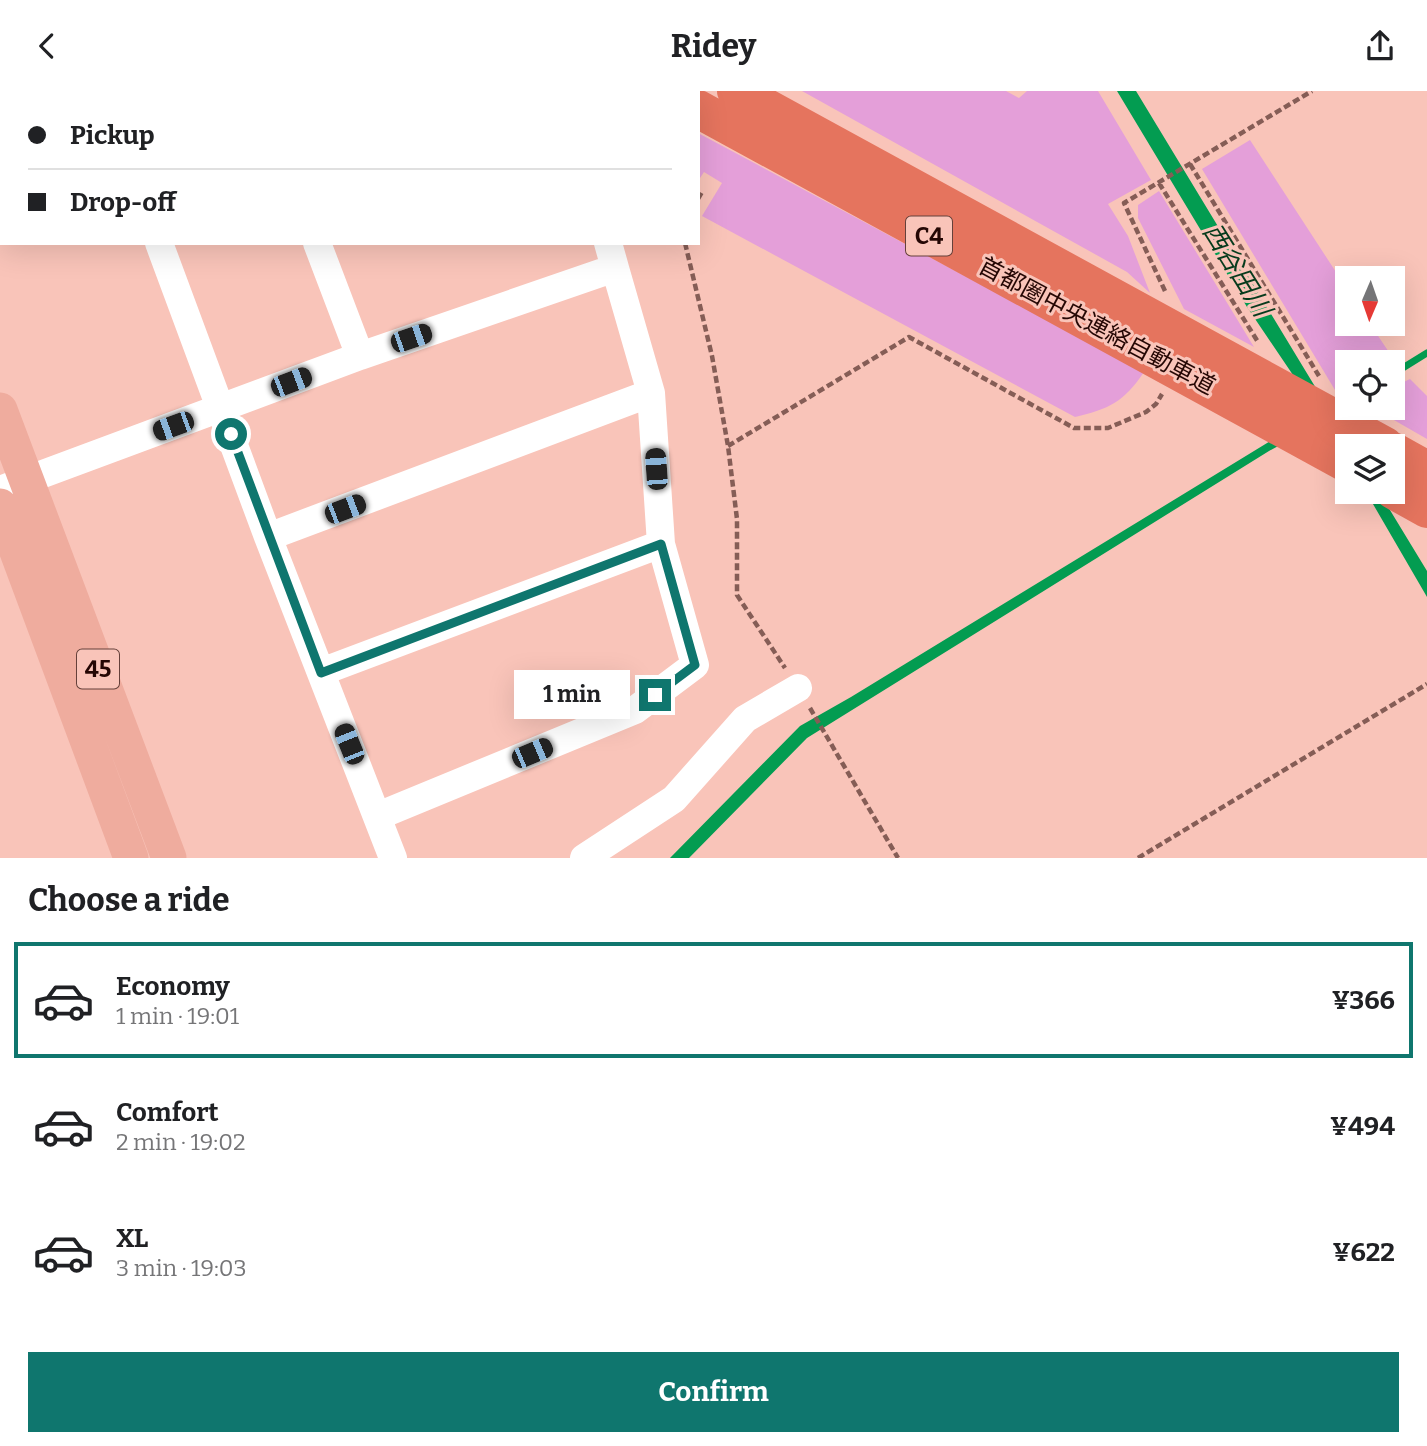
<!DOCTYPE html>
<html lang="en">
<head>
<meta charset="utf-8">
<style>
  body { margin:0; font-family:Bitter,"Noto Sans JP",serif; background:#f6f6f6; color:#202124; height:100vh; display:flex; flex-direction:column; font-size:26px; white-space:nowrap }
  * { box-sizing:border-box; margin:0 }
  p { font-size:23px; color:#757577 }
  .icon { flex:none; width:38px; height:38px; fill:none; stroke:currentColor; stroke-width:2; stroke-linecap:round; stroke-linejoin:round }
  .map { position:relative; height:767px; overflow:hidden }
  .details { display:flex; flex-direction:column; background:#fff; flex:1 }
  .details>* { flex:none }
  .hud { position:absolute; left:0px; top:0px; width:700px; height:154px; box-shadow:0 7px 28px #0002; display:grid; align-content:center; height:154px; padding:0 28px; background:#fff }
  .needle { width:46px; rotate:182deg }
  .fabs { position:absolute; left:1335px; top:175px; display:grid; gap:14px }
  .fabs a { display:grid; place-items:center; width:70px; height:70px; border-radius:0px; background:#fff; box-shadow:0 7px 28px #0002; font-size:35px }
  .end { position:absolute; width:32px; height:32px; margin:-16px; border:9px solid #0f766e; background:#fff; box-shadow:0 0 0 4px #fff }
  .from { border-radius:50% }
  .bubble { position:absolute; height:49px; border-radius:0px; background:#fff; box-shadow:0 7px 28px #0002; font-size:23px; font-weight:700; line-height:49px; text-align:center }
  .car { position:absolute; width:21px; height:42px; margin:-21px -10px; border-radius:9px; box-shadow:0 0 5px 2px #0007; background:linear-gradient(#222 24%,#8ab4d8 0 40%,#222 0 76%,#8ab4d8 0 86%,#222 0) }
  .hud b { display:flex; align-items:center; gap:24px; height:66px; font-size:26px }
  .hud b+b { border-top:2px solid #e0e0e0 }
  .hud i { width:18px; height:18px; background:#202124 }
  ul { padding:0; list-style:none }
  li { display:flex; align-items:center; gap:21px; height:116px; margin:0 14px 10px; padding:0 14px; border:4px solid transparent; border-radius:0px }
  li div { flex:1 }
  li b { display:block; font-size:26px }
  li em { font-style:normal; font-weight:700 }
  li.active { border-color:#0f766e }
  li>.icon { width:63px; height:63px; stroke-width:1.5 }
  h2 { padding:0 28px; font-size:32px; line-height:84px }
  .action { display:flex; gap:14px; margin-top:auto; padding:14px 28px }
  .action a { flex:1; height:80px; border-radius:0px; background:#0f766e; color:#fff; font-size:28px; font-weight:700; line-height:80px; text-align:center }
  header { display:flex; justify-content:space-between; align-items:center; height:91px; padding:0 28px; background:#fff; font-size:32px; font-weight:700 }
  .map>svg:first-child { display:block }
</style>
</head>
<body>
<header><svg class="icon" aria-label="back" viewBox="0 0 24 24"><path d="M15 5l-7 7 7 7"/></svg>Ridey<svg class="icon" aria-label="share" viewBox="0 0 24 24"><path d="M12 15V3M7 8l5-5 5 5M5 13v7h14v-7"/></svg></header>
<div class="map">
<svg width="1427" height="767" viewBox="0 0 1427 767">
  <rect width="100%" height="100%" fill="#f9c4b9"/>
  <path fill="#e49fd9" d="M802,0H1006L1019,7L1027,0H1098L1151,89L1108,113L1128,145L1150,202L1127,181Z
    M698,42L1144,281C1124,311 1109,318 1075,326L702,125L722,92L704,81L698,90Z
    M1250,49L1347,198L1348,233H1370L1397,273L1348,271L1346,303L1335,299L1202,78Z
    M1159,100L1254,256L1184,218L1138,127V114Z
    M1410,288L1427,305V348L1373,317H1393V296Z"/>
  <path fill="#039c51" d="M1117,0H1136L1351,355L1324,330L1269,360L807,647L689,767H670L800,635L851,606L1318,321L1247,216Z
    M1366,401H1379L1427,480V506Z"/>
  <g fill="none" stroke-linecap="round" stroke-linejoin="round">
    <path stroke="#039c51" stroke-width="7" d="M1393,283L1427,262"/>
    <path stroke="#855d56" stroke-width="4.5" stroke-dasharray="7 3.5" stroke-linecap="butt" d="M1190,73L1319,285
      M1159,92L1258,251
      M698,108L702,101
      M685,152L712,265L728,355L737,428V504L785,577
      M1165,200L1124,112L1312,0
      M728,355L909,246L1074,337H1108L1146,321L1156,313L1162,303
      M810,617L898,767
      M1138,767L1427,593"/>
    <path stroke="#fff" stroke-width="28" d="M102,0L103,2
      M249,0L252,2
      M459,0L462,2
      M275,2L279,0
      M159,152L268,446L393,767
      M317,152L360,265
      M608,152L615,177
      M0,399L360,265L615,177L651,302L661,453L695,574L635,619L378,725
      M268,446L651,302
      M321,581L661,453
      M584,767L674,708L745,628L798,597"/>
    <path stroke="#efac9e" stroke-width="35" d="M0,319L169,767
      M0,415L131,767"/>
    <path stroke="#e5745e" stroke-width="38" d="M667,0L670,2
      M736,0L1385,355
      M698,18L1348,373
      M1393,360L1427,379
      M1393,399L1427,418"/>
  </g>
  <g fill="none" stroke-linecap="round" stroke-linejoin="round">
    <path stroke="#0f766e" stroke-width="9" d="M231,343L321,582L661,453L695,574L655,604"/>
  </g>
  <g text-anchor="middle" dominant-baseline="central" stroke-width="6" stroke-linejoin="round" paint-order="stroke">
    <g fill="#f9c4b9" stroke="#65403a" stroke-width="2">
      <rect x="906" y="125.5" width="46" height="39" rx="5"/>
      <rect x="77" y="558.5" width="42" height="39" rx="5"/>
    </g>
    <g font-size="23" font-weight="bold" fill="#250704">
      <text x="929" y="145">C4</text>
      <text x="98" y="578">45</text>
    </g>
    <g font-size="24" fill="#250704" stroke="#f9c4b9">
      <text transform="translate(1097 235) rotate(28)">首都圏中央連絡自動車道</text>
    </g>
    <g font-size="26" font-style="italic" fill="#073b1d" stroke="#f9c4b9">
      <text transform="translate(1237 179) rotate(58)">西谷田川</text>
    </g>
  </g>
</svg>
<div class="fabs">
<a><svg class="needle" viewBox="-14 -14 28 28"><path d="M0-13l5 13h-10z" fill="#e53935"/><path d="M0 13l5-13h-10z" fill="#757577"/></svg></a>
<a><svg class="icon" aria-label="locate" viewBox="0 0 24 24"><circle cx="12" cy="12" r="6"/><path d="M12 2v4M12 18v4M2 12h4M18 12h4"/></svg></a>
<a><svg class="icon" aria-label="layers" viewBox="0 0 24 24"><path d="M12 4l9 5-9 5-9-5zM3 14l9 5 9-5"/></svg></a>
</div>
<i class="end from" style="left:231px;top:343px"></i>
<i class="end" style="left:655px;top:604px"></i>
<div class="bubble" style="left:514px;top:579px;width:116px">1 min</div>
<i class="car" style="left:411px;top:247px;rotate:71deg"></i>
<i class="car" style="left:291px;top:291px;rotate:69deg"></i>
<i class="car" style="left:173px;top:335px;rotate:250deg"></i>
<i class="car" style="left:656px;top:378px;rotate:356deg"></i>
<i class="car" style="left:345px;top:418px;rotate:69deg"></i>
<i class="car" style="left:349px;top:653px;rotate:338deg"></i>
<i class="car" style="left:532px;top:662px;rotate:67deg"></i>
<div class="hud">
<b><i class="from"></i>Pickup</b>
<b><i></i>Drop-off</b>
</div>
</div>
<section class="details">
<h2>Choose a ride</h2>
<ul>
<li class="active"><svg class="icon" aria-label="car" viewBox="0 0 24 24"><path d="M5 17H2v-5l4-1 3-4h7l3 4 3 1v5h-3M9 17h6M6 11h13"/><circle cx="7" cy="17" r="2"/><circle cx="17" cy="17" r="2"/></svg><div><b>Economy</b><p>1 min · 19:01</p></div><em>¥366</em></li>
<li><svg class="icon" aria-label="car" viewBox="0 0 24 24"><path d="M5 17H2v-5l4-1 3-4h7l3 4 3 1v5h-3M9 17h6M6 11h13"/><circle cx="7" cy="17" r="2"/><circle cx="17" cy="17" r="2"/></svg><div><b>Comfort</b><p>2 min · 19:02</p></div><em>¥494</em></li>
<li><svg class="icon" aria-label="car" viewBox="0 0 24 24"><path d="M5 17H2v-5l4-1 3-4h7l3 4 3 1v5h-3M9 17h6M6 11h13"/><circle cx="7" cy="17" r="2"/><circle cx="17" cy="17" r="2"/></svg><div><b>XL</b><p>3 min · 19:03</p></div><em>¥622</em></li>
</ul>
<div class="action"><a>Confirm</a></div>
</section>
</body>
</html>
